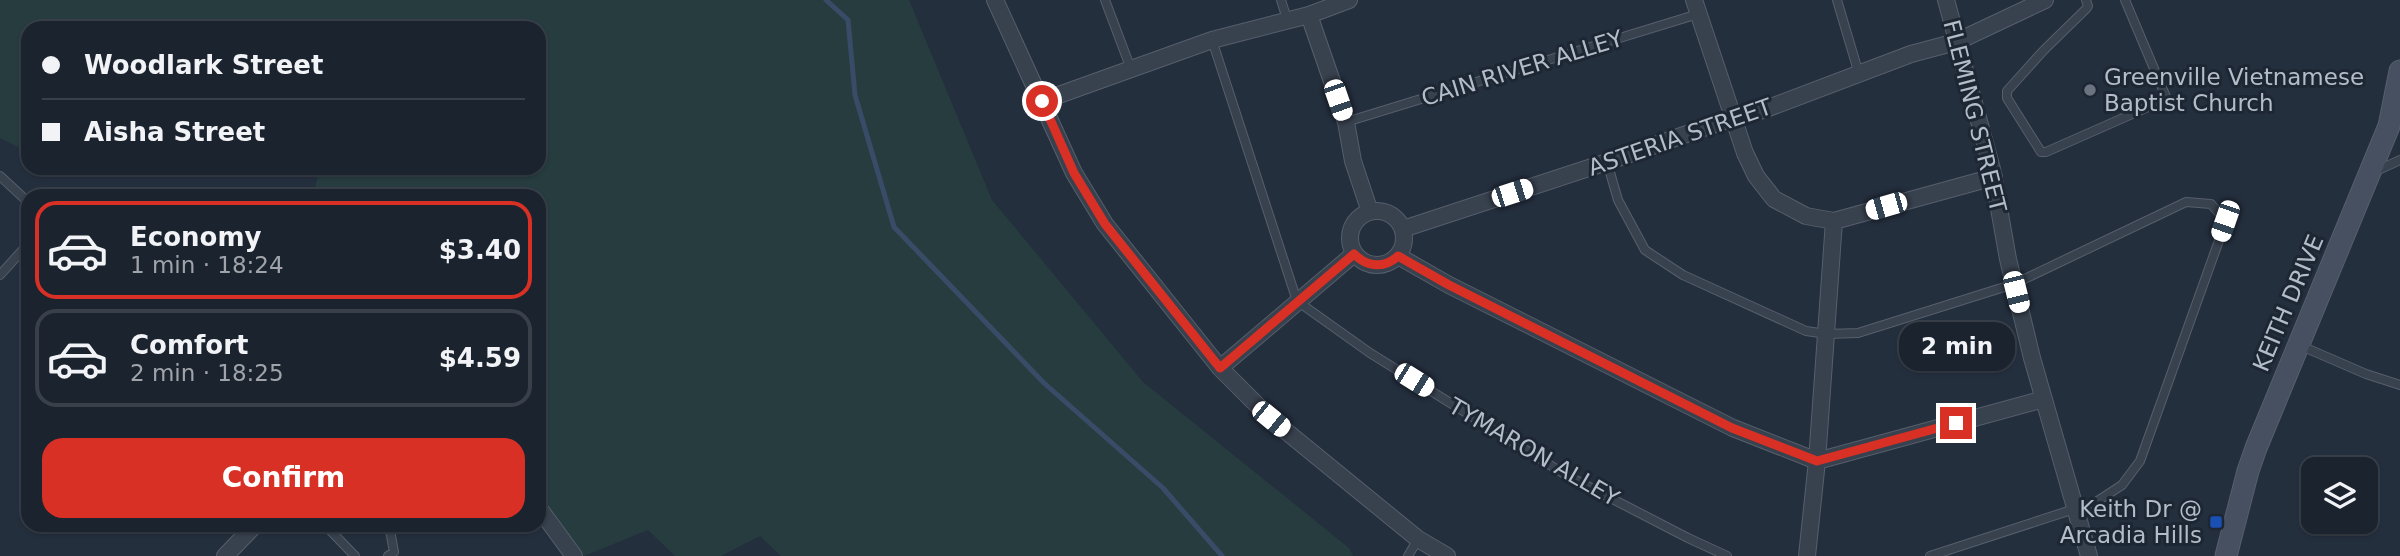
<!DOCTYPE html>
<html lang="en">
<head>
<meta charset="utf-8">
<style>
  body { margin:0; font-family:"DejaVu Sans",sans-serif; background:#242b36; color:#f1f3f6; height:100vh; display:flex; flex-direction:column; font-size:26px; white-space:nowrap }
  * { box-sizing:border-box; margin:0 }
  p { font-size:23px; color:#a0a4aa }
  .icon { flex:none; width:38px; height:38px; fill:none; stroke:currentColor; stroke-width:2; stroke-linecap:round; stroke-linejoin:round }
  .map { position:relative; flex:1; overflow:hidden }
  .drawer { position:absolute; left:21px; top:189px; width:525px; height:343px; display:flex; flex-direction:column; background:#1b232e; border-radius:21px; box-shadow:0 2px 5px #0004,0 0 0 2px #39404a }
  .drawer>* { flex:none }
  .top-card { position:absolute; left:21px; top:21px; width:525px; height:154px; border-radius:21px; box-shadow:0 2px 5px #0004,0 0 0 2px #39404a; display:grid; align-content:center; height:154px; padding:0 21px; background:#1b232e }
  .controls { position:absolute; left:2301px; top:457px; display:grid; gap:14px }
  .controls a { display:grid; place-items:center; width:77px; height:77px; border-radius:14px; background:#1b232e; box-shadow:0 2px 5px #0004,0 0 0 2px #39404a; font-size:35px }
  .end { position:absolute; width:32px; height:32px; margin:-16px; border:9px solid #d93025; background:#fff; box-shadow:0 0 0 4px #fff }
  .from { border-radius:50% }
  .bubble { position:absolute; height:49px; border-radius:21px; background:#1b232e; box-shadow:0 2px 5px #0004,0 0 0 2px #39404a; font-size:23px; font-weight:700; line-height:49px; text-align:center }
  .car { position:absolute; width:21px; height:42px; margin:-21px -10px; border-radius:9px; box-shadow:0 0 5px 2px #0007; background:linear-gradient(#fff 24%,#345 0 40%,#fff 0 76%,#345 0 86%,#fff 0) }
  .top-card b { display:flex; align-items:center; gap:24px; height:66px; font-size:26px }
  .top-card b+b { border-top:2px solid #39404a }
  .top-card i { width:18px; height:18px; background:#f1f3f6 }
  ul { padding:12px 0 0; list-style:none }
  li { display:flex; align-items:center; gap:21px; height:98px; margin:0 14px 10px; padding:0 7px; border:4px solid #39404a; border-radius:21px }
  li div { flex:1 }
  li b { display:block; font-size:26px }
  li em { font-style:normal; font-weight:700 }
  li.selected { border-color:#d93025 }
  li>.icon { width:63px; height:63px; stroke-width:1.5 }
  .primary-button { display:flex; gap:14px; margin-top:auto; padding:14px 21px }
  .primary-button a { flex:1; height:80px; border-radius:21px; background:#d93025; color:#fff; font-size:28px; font-weight:700; line-height:80px; text-align:center }
  .map>svg:first-child { display:block }
</style>
</head>
<body>
<div class="map">
<svg width="2400" height="556" viewBox="0 0 2400 556">
  <rect width="100%" height="100%" fill="#242f3e"/>
  <path fill="#263c3f" d="M0,0H909L992,200L1143,382L1349,548L1353,556H781L760,536L721,556H675L648,530L584,556L539,492V196H490L415,187L390,196H313L320,168H539V28H28V152L0,138Z"/>
  <g fill="none" stroke-linecap="round" stroke-linejoin="round">
    <path stroke="#394c67" stroke-width="5" d="M826,0L848,20L855,95L894,227L1044,383L1163,488L1222,556"/>
    <defs>
      <path id="lane" d="M1105,0L1131,69
        M1281,0L1287,19
        M1837,0L1859,74
        M2086,0L2088,6L2086,9L2044,50L2007,91V98L2041,152H2046L2164,100L2166,97L2125,0
        M1212,40L1297,301L1370,353L1566,475L1688,538L1727,556
        M1346,122L1698,14
        M1607,162L1618,200L1645,250L1683,275L1806,331L1827,334L1858,333L2014,284L2186,202L2211,204L2226,221L2140,461L2122,485L2096,502L1930,556
        M2376,171L2400,160
        M0,176L28,202
        M0,275L28,244
        M2299,345L2366,374L2400,385
        M325,525L355,556
        M388,556L394,552L389,525
        M1408,556L1418,539"/>
      <path id="street" d="M995,0L1074,173L1105,224L1220,368L1271,419L1418,539L1447,556
        M1694,0L1745,153L1756,176L1774,199L1806,216L1834,221L1994,177
        M1946,0L1992,169L2008,259L2032,358L2089,556
        M1309,15L1346,122L1353,161L1370,212
        M1042,101L1212,40L1309,15L1349,0
        M1350 238a27 27 0 1 1 54 0a27 27 0 1 1-54 0Z
        M1403,229L1607,162L1732,118L1763,110L1911,54L1956,42L2045,0
        M1398,256L1449,285L1733,428L1817,461L2044,399
        M1220,368L1354,254
        M539,508L574,556
        M225,556L255,525
        M1807,556L1817,461L1834,221"/>
      <path id="secondary" d="M2226,556L2248,471L2256,448L2389,126L2400,71"/>
    </defs>
    <use href="#lane" stroke="#565f6c" stroke-width="10"/>
    <use href="#street" stroke="#565f6c" stroke-width="18"/>
    <use href="#secondary" stroke="#565f6c" stroke-width="23"/>
    <use href="#lane" stroke="#38414e" stroke-width="8"/>
    <use href="#street" stroke="#38414e" stroke-width="16"/>
    <use href="#secondary" stroke="#465061" stroke-width="21"/>
  </g>
  <g fill="none" stroke-linecap="round" stroke-linejoin="round">
    <path stroke="#d93025" stroke-width="9" d="M1042,101L1074,173L1105,224L1220,368L1354,254C1367,267 1384,269 1398,256L1449,285L1732,428L1817,461L1956,423"/>
  </g>
  <circle fill="#6b7280" stroke="#1d2633" stroke-width="2.5" cx="2090" cy="90" r="7"/>
  <rect fill="#1a4fb4" stroke="#1d2633" stroke-width="2.5" x="2209" y="515" width="14" height="14" rx="3.5"/>
  <g text-anchor="middle" dominant-baseline="central" stroke-width="6" stroke-linejoin="round" paint-order="stroke">
    <g font-size="23" fill="#b4bcc9" stroke="#1d2633">
      <text transform="translate(1522 68) rotate(-17)">CAIN RIVER ALLEY</text>
      <text transform="translate(1975 116) rotate(76)">FLEMING STREET</text>
      <text transform="translate(1680 137) rotate(-19)">ASTERIA STREET</text>
      <text transform="translate(2288 303) rotate(-67)">KEITH DRIVE</text>
      <text transform="translate(1534 452) rotate(30)">TYMARON ALLEY</text>
    </g>
    <g font-size="23" fill="#b4bcc9" stroke="#1d2633" text-anchor="start">
      <text x="2104" y="77">Greenville Vietnamese<tspan x="2104" dy="26">Baptist Church</tspan></text>
      <text x="2202" y="509" text-anchor="end">Keith Dr @<tspan x="2202" dy="26">Arcadia Hills</tspan></text>
    </g>
  </g>
</svg>
<div class="controls">
<a><svg class="icon" aria-label="layers" viewBox="0 0 24 24"><path d="M12 4l9 5-9 5-9-5zM3 14l9 5 9-5"/></svg></a>
</div>
<i class="end from" style="left:1042px;top:101px"></i>
<i class="end" style="left:1956px;top:423px"></i>
<div class="bubble" style="left:1899px;top:322px;width:116px">2 min</div>
<i class="car" style="left:1338px;top:100px;rotate:161deg"></i>
<i class="car" style="left:1512px;top:193px;rotate:72deg"></i>
<i class="car" style="left:1886px;top:206px;rotate:254deg"></i>
<i class="car" style="left:2225px;top:221px;rotate:199deg"></i>
<i class="car" style="left:2016px;top:292px;rotate:166deg"></i>
<i class="car" style="left:1414px;top:380px;rotate:122deg"></i>
<i class="car" style="left:1271px;top:419px;rotate:129deg"></i>
<div class="top-card">
<b><i class="from"></i>Woodlark Street</b>
<b><i></i>Aisha Street</b>
</div>
<section class="drawer">
<ul>
<li class="selected"><svg class="icon" aria-label="car" viewBox="0 0 24 24"><path d="M5 17H2v-5l4-1 3-4h7l3 4 3 1v5h-3M9 17h6M6 11h13"/><circle cx="7" cy="17" r="2"/><circle cx="17" cy="17" r="2"/></svg><div><b>Economy</b><p>1 min · 18:24</p></div><em>$3.40</em></li>
<li><svg class="icon" aria-label="car" viewBox="0 0 24 24"><path d="M5 17H2v-5l4-1 3-4h7l3 4 3 1v5h-3M9 17h6M6 11h13"/><circle cx="7" cy="17" r="2"/><circle cx="17" cy="17" r="2"/></svg><div><b>Comfort</b><p>2 min · 18:25</p></div><em>$4.59</em></li>
</ul>
<div class="primary-button"><a>Confirm</a></div>
</section>
</div>
</body>
</html>
